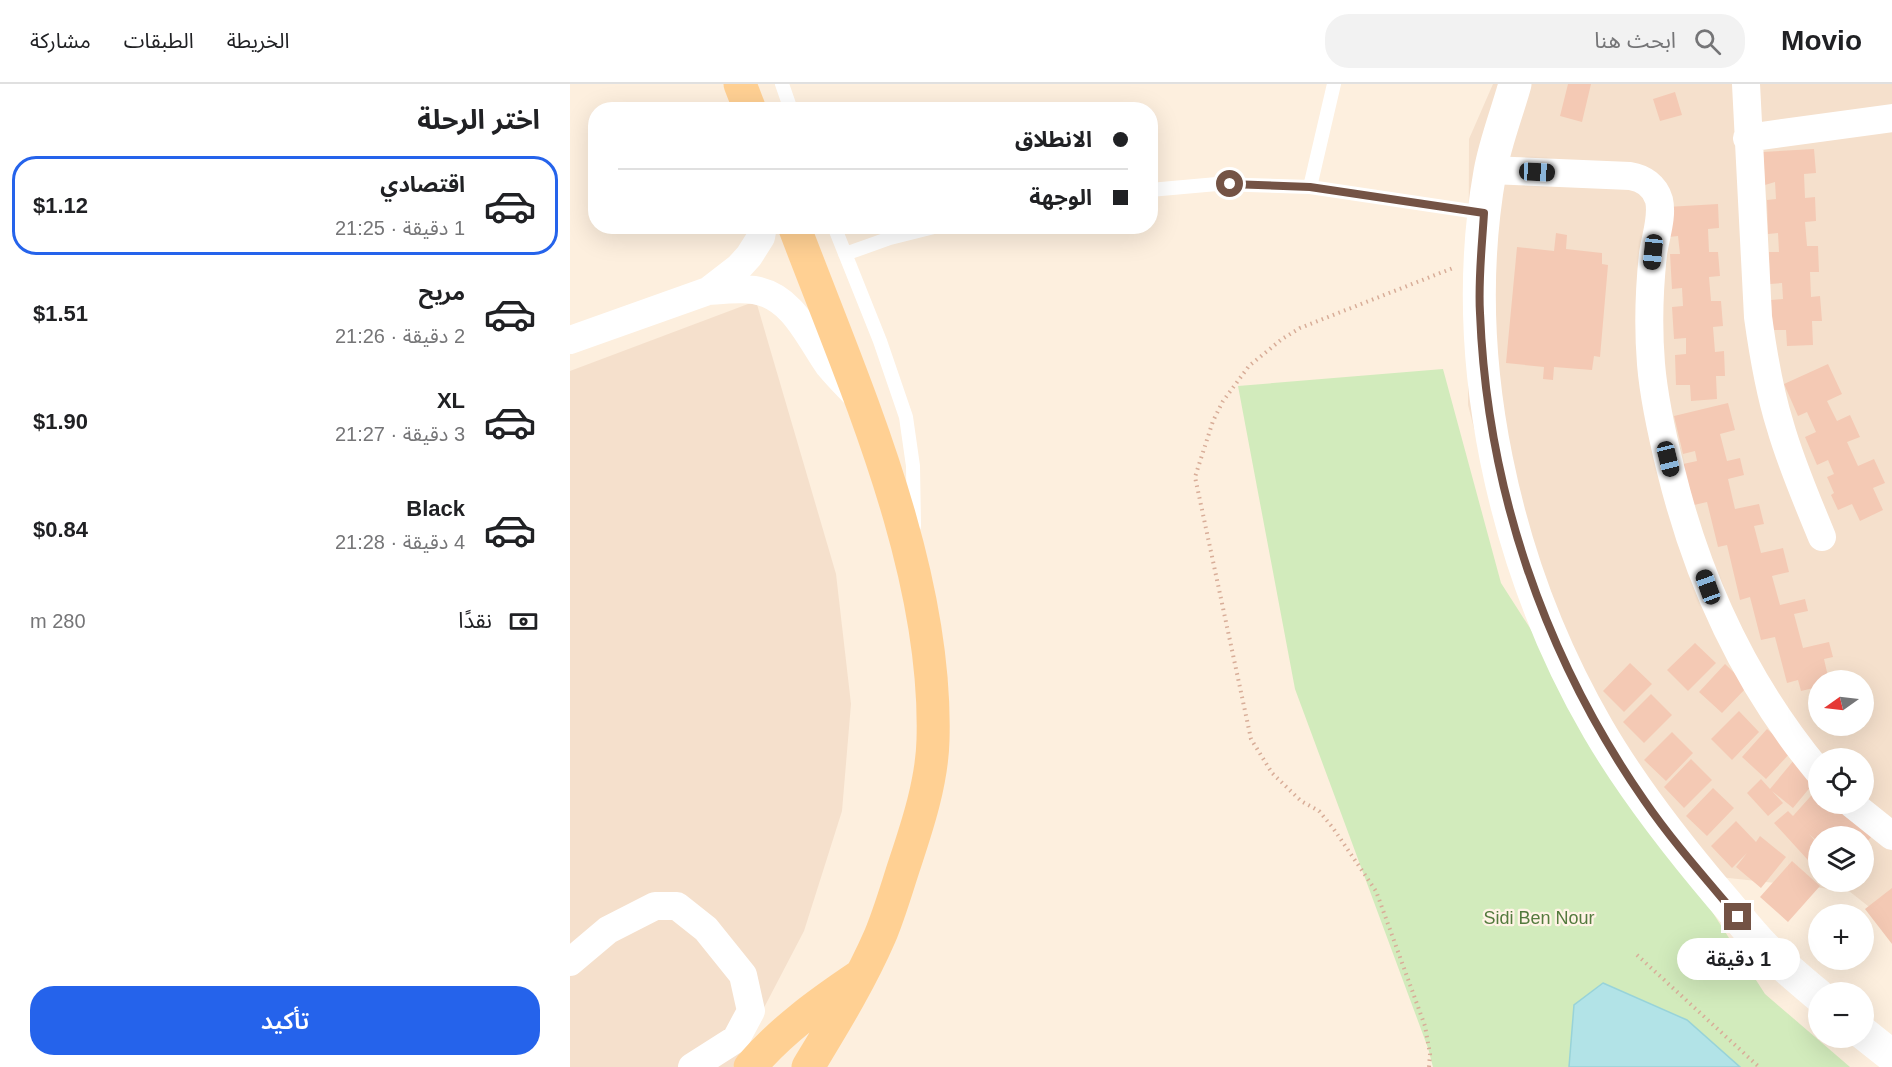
<!DOCTYPE html>
<html lang="ar">
<head>
<meta charset="utf-8">
<style>
  body { margin:0; font-family:Helvetica,"Noto Sans Arabic",sans-serif; background:#f2f2f2; color:#202124; direction:rtl; height:100vh; display:flex; flex-direction:column; font-size:22px; white-space:nowrap }
  * { box-sizing:border-box; margin:0 }
  p { font-size:20px; color:#757577 }
  .icon { flex:none; width:33px; height:33px; fill:none; stroke:currentColor; stroke-width:2; stroke-linecap:round; stroke-linejoin:round }
  .map { position:relative; flex:1; overflow:hidden; direction:ltr }
  .details { display:flex; flex-direction:column; background:#fff; width:570px }
  .details>* { flex:none }
  .top-card { position:absolute; left:18px; top:18px; width:570px; height:132px; border-radius:24px; box-shadow:0 6px 24px #0002; direction:rtl; display:grid; align-content:center; height:132px; padding:0 30px; background:#fff }
  .needle { width:39px; rotate:256deg }
  .buttons { position:absolute; left:1238px; top:586px; display:grid; gap:12px }
  .buttons a { display:grid; place-items:center; width:66px; height:66px; border-radius:50%; background:#fff; box-shadow:0 6px 24px #0002; font-size:30px }
  .end { position:absolute; width:27px; height:27px; margin:-14px; border:8px solid #745345; background:#fff; box-shadow:0 0 0 3px #fff }
  .from { border-radius:50% }
  .bubble { position:absolute; height:42px; border-radius:21px; background:#fff; box-shadow:0 6px 24px #0002; font-size:20px; font-weight:600; line-height:42px; text-align:center; direction:rtl }
  .car { position:absolute; width:18px; height:36px; margin:-18px -9px; border-radius:8px; box-shadow:0 0 4px 2px #0007; background:linear-gradient(#222 24%,#8ab4d8 0 40%,#222 0 76%,#8ab4d8 0 86%,#222 0) }
  .top-card b { display:flex; align-items:center; gap:21px; height:57px; font-size:22px }
  .top-card b+b { border-top:2px solid #e0e0e0 }
  .top-card i { width:15px; height:15px; background:#202124 }
  ul { padding:0; list-style:none }
  li { display:flex; align-items:center; gap:18px; height:99px; margin:0 12px 9px; padding:0 18px; border:3px solid transparent; border-radius:24px }
  li div { flex:1 }
  li b { display:block; font-size:22px }
  li em { font-style:normal; font-weight:600 }
  li.on { border-color:#2563eb }
  li>.icon { width:54px; height:54px; stroke-width:1.5 }
  h2 { padding:0 30px; font-size:27px; line-height:72px }
  .pay { display:flex; align-items:center; gap:15px; height:66px; padding:0 30px; font-size:22px }
  .pay p { margin-inline-start:auto }
  .primary-button { display:flex; gap:12px; margin-top:auto; padding:12px 30px }
  .primary-button a { flex:1; height:69px; border-radius:24px; background:#2563eb; color:#fff; font-size:24px; font-weight:600; line-height:69px; text-align:center }
  header { display:flex; align-items:center; gap:36px; box-sizing:border-box; height:84px; padding:0 30px; background:#fff; border-bottom:2px solid #e0e0e0 }
  header strong { font-size:28px }
  nav { display:flex; gap:33px; margin-inline-start:auto; font-size:21px }
  .search { width:420px; height:54px; background:#f2f2f2; display:flex; align-items:center; gap:15px; box-sizing:border-box; padding:0 21px; border-radius:24px; color:#757577; font-size:22px }
  main { display:flex; flex:1; min-height:0 }
  .map>svg:first-child { display:block }
</style>
</head>
<body>
<header>
<strong>Movio</strong>
<div class="search"><svg class="icon" aria-label="search" viewBox="0 0 24 24"><circle cx="10" cy="10" r="6"/><path d="M15 15l6 6"/></svg>ابحث هنا</div>
<nav><a>الخريطة</a><a>الطبقات</a><a>مشاركة</a></nav>
</header>
<main>
<div class="map">
<svg width="1322" height="983" viewBox="0 0 1322 983">
  <rect width="100%" height="100%" fill="#fdefde"/>
  <path fill="#f5e0cc" fill-rule="evenodd" d="M923,0H1322V841L1279,807L1121,790L939,481L898,321L899,55ZM1248,597H1293V642H1248ZM1248,675H1293V720H1248ZM1248,753H1293V798H1248Z
    M186,217L266,490L281,620L272,727L234,847L163,983H0V287Z"/>
  <path fill="#d2ebbc" d="M873,285L931,499L1195,910L1280,983H863L858,964L725,605L668,302Z"/>
  <path fill="#b2e3e7" stroke="#98d3d9" stroke-width="1.5" d="M1033,899L1117,936L1170,983H999L1004,921Z"/>
  <path fill="#f4c9b4" d="M998,0H1021L1012,38L990,32Z
    M1105,8L1112,31L1090,37L1083,15Z
    M1244,65L1246,89L1234,90L1235,114L1245,113L1246,137L1235,138L1237,162H1248L1249,188H1240L1241,213L1250,212L1252,237H1242L1243,261L1217,262L1216,246H1203L1201,216L1213,215L1212,199L1200,200L1199,168H1209L1208,149L1198,150L1197,116L1206,115L1205,98L1195,101L1193,68Z
    M1148,120L1149,144L1138,145L1139,168H1148L1150,192L1139,193L1141,217H1151L1153,242L1143,243L1145,268L1154,267L1155,292H1146L1147,315L1121,317L1120,301H1106L1105,271L1116,270V254L1104,255L1102,223L1113,222L1112,204L1102,205L1100,170H1110L1108,152L1099,153L1097,123Z
    M986,149L997,151L996,165L1032,169V180L1038,181L1030,273L1024,272L1022,286L984,283L983,296L973,295L974,283L936,279L947,163L984,167Z
    M1258,280L1272,310L1257,317L1267,337L1280,331L1290,353L1277,358L1288,382L1304,375L1315,399L1303,404L1313,426L1290,437L1282,420L1268,426L1261,411L1264,409L1257,393L1264,390L1258,376L1247,381L1235,353L1246,348L1237,328L1228,332L1214,300Z
    M1158,319L1165,346L1150,350L1157,377L1170,374L1174,391L1158,395L1165,425L1189,420L1194,440L1184,442L1191,469L1213,464L1219,488L1202,492L1210,521L1235,515L1238,527L1224,530L1233,564L1259,558L1263,573L1254,575L1259,597H1248V603L1231,607L1228,596L1217,599L1205,553L1191,556L1180,513L1170,516L1157,461L1148,463L1137,418L1124,421L1113,380L1127,377L1125,367L1113,370L1104,332Z
    M1125,559L1146,579L1118,607L1097,586Z
    M1060,579L1082,600L1054,628L1033,607Z
    M1155,580L1178,602L1152,629L1129,608Z
    M1293,600L1298,616L1293,617Z
    M1081,610L1102,631L1074,659L1053,638Z
    M1169,627L1189,648L1162,676L1141,655Z
    M1197,645L1222,667L1196,695L1172,673Z
    M1102,648L1123,669L1096,697L1074,676Z
    M1121,675L1142,696L1114,724L1094,703Z
    M1224,676L1247,695L1223,724L1202,707L1213,719L1198,732L1177,709L1191,695L1200,705Z
    M1143,704L1164,724L1137,752L1116,732Z
    M1248,704V720H1266L1302,752L1293,762V753H1248V758L1239,750L1248,760L1247,786L1204,739L1218,727L1223,732Z
    M1166,737L1186,758L1190,752L1216,773L1191,804L1166,783L1177,769L1162,784L1141,762Z
    M1222,777L1250,802L1218,838L1190,813Z
    M1322,804V860L1295,825Z
    M1270,824L1277,831H1263Z
    M1248,847V866L1239,857Z"/>
  <g fill="none" stroke-linecap="round" stroke-linejoin="round">
    <path stroke="#d8ad98" stroke-width="4" stroke-dasharray="1.5 4.5" stroke-linecap="butt" d="M1067,871L1189,983
      M859,983L860,970L855,942L806,807L763,744L749,727L731,717L702,689L681,655L625,393L643,337L653,317L679,282L712,255L730,244L883,184"/>
    <path stroke="#fff" stroke-width="14" d="M212,0L221,26
      M740,103L764,0
      M580,106L647,100L740,103L914,129
      M264,142L310,257L336,333L343,382L344,442
      M275,170L320,154L368,142"/>
    <path stroke="#fff" stroke-width="28" d="M1176,0L1188,233C1193,269 1199,306 1210,341C1221,380 1237,416 1252,453
      M1177,54L1322,34
      M920,86L1060,92C1073,94 1085,102 1089,116C1093,133 1085,154 1083,170C1079,207 1078,243 1081,280C1084,316 1092,351 1101,387C1128,497 1175,599 1248,687
      M138,207C152,206 169,204 184,206C223,212 239,254 259,282C268,293 278,303 288,313
      M0,256L138,207L169,183L179,172L191,153L193,142
      M1282,720L1322,752
      M0,878L38,846L85,822H107L136,845L173,891L181,927L166,955L122,983"/>
    <path stroke="#fff" stroke-width="33" d="M945,0C937,29 925,59 920,88C887,273 934,483 1028,645C1063,705 1106,760 1151,813C1166,830 1179,848 1195,864C1211,880 1230,896 1248,911
      M1293,949L1322,972"/>
    <path stroke="#ffd093" stroke-width="33" d="M170,0L180,26
      M224,142C284,301 368,484 363,656C362,697 348,740 335,779C327,803 320,828 310,852C290,898 264,940 238,983
      M180,983C212,946 248,920 288,893"/>
  </g>
  <g fill="none" stroke-linecap="round" stroke-linejoin="round">
    <path stroke="#745345" stroke-width="8" d="M660,100L740,103L914,129C912,162 908,196 910,229C917,404 974,572 1074,716C1102,757 1136,795 1168,833"/>
  </g>
  <g text-anchor="middle" dominant-baseline="central" stroke-width="4.5" stroke-linejoin="round" paint-order="stroke">
    <g font-size="18" fill="#537a3d" stroke="#fff3e5">
      <text x="969" y="834">Sidi Ben Nour</text>
    </g>
  </g>
</svg>
<div class="buttons">
<a><svg class="needle" viewBox="-14 -14 28 28"><path d="M0-13l5 13h-10z" fill="#e53935"/><path d="M0 13l5-13h-10z" fill="#757577"/></svg></a>
<a><svg class="icon" aria-label="locate" viewBox="0 0 24 24"><circle cx="12" cy="12" r="6"/><path d="M12 2v4M12 18v4M2 12h4M18 12h4"/></svg></a>
<a><svg class="icon" aria-label="layers" viewBox="0 0 24 24"><path d="M12 4l9 5-9 5-9-5zM3 14l9 5 9-5"/></svg></a>
<a>+</a>
<a>−</a>
</div>
<i class="end from" style="left:660px;top:100px"></i>
<i class="end" style="left:1168px;top:833px"></i>
<div class="bubble" style="left:1107px;top:854px;width:123px">1 دقيقة</div>
<i class="car" style="left:967px;top:88px;rotate:93deg"></i>
<i class="car" style="left:1083px;top:168px;rotate:186deg"></i>
<i class="car" style="left:1098px;top:375px;rotate:166deg"></i>
<i class="car" style="left:1138px;top:503px;rotate:340deg"></i>
<div class="top-card">
<b><i class="from"></i>الانطلاق</b>
<b><i></i>الوجهة</b>
</div>
</div>
<section class="details">
<h2>اختر الرحلة</h2>
<ul>
<li class="on"><svg class="icon" aria-label="car" viewBox="0 0 24 24"><path d="M5 17H2v-5l4-1 3-4h7l3 4 3 1v5h-3M9 17h6M6 11h13"/><circle cx="7" cy="17" r="2"/><circle cx="17" cy="17" r="2"/></svg><div><b>اقتصادي</b><p>1 دقيقة · 21:25</p></div><em>$1.12</em></li>
<li><svg class="icon" aria-label="car" viewBox="0 0 24 24"><path d="M5 17H2v-5l4-1 3-4h7l3 4 3 1v5h-3M9 17h6M6 11h13"/><circle cx="7" cy="17" r="2"/><circle cx="17" cy="17" r="2"/></svg><div><b>مريح</b><p>2 دقيقة · 21:26</p></div><em>$1.51</em></li>
<li><svg class="icon" aria-label="car" viewBox="0 0 24 24"><path d="M5 17H2v-5l4-1 3-4h7l3 4 3 1v5h-3M9 17h6M6 11h13"/><circle cx="7" cy="17" r="2"/><circle cx="17" cy="17" r="2"/></svg><div><b>XL</b><p>3 دقيقة · 21:27</p></div><em>$1.90</em></li>
<li><svg class="icon" aria-label="car" viewBox="0 0 24 24"><path d="M5 17H2v-5l4-1 3-4h7l3 4 3 1v5h-3M9 17h6M6 11h13"/><circle cx="7" cy="17" r="2"/><circle cx="17" cy="17" r="2"/></svg><div><b>Black</b><p>4 دقيقة · 21:28</p></div><em>$0.84</em></li>
</ul>
<div class="pay"><svg class="icon" aria-label="cash" viewBox="0 0 24 24"><path d="M3 7h18v10H3z"/><circle cx="12" cy="12" r="2"/></svg>نقدًا<p>280 m</p></div>
<div class="primary-button"><a>تأكيد</a></div>
</section>
</main>
</body>
</html>
